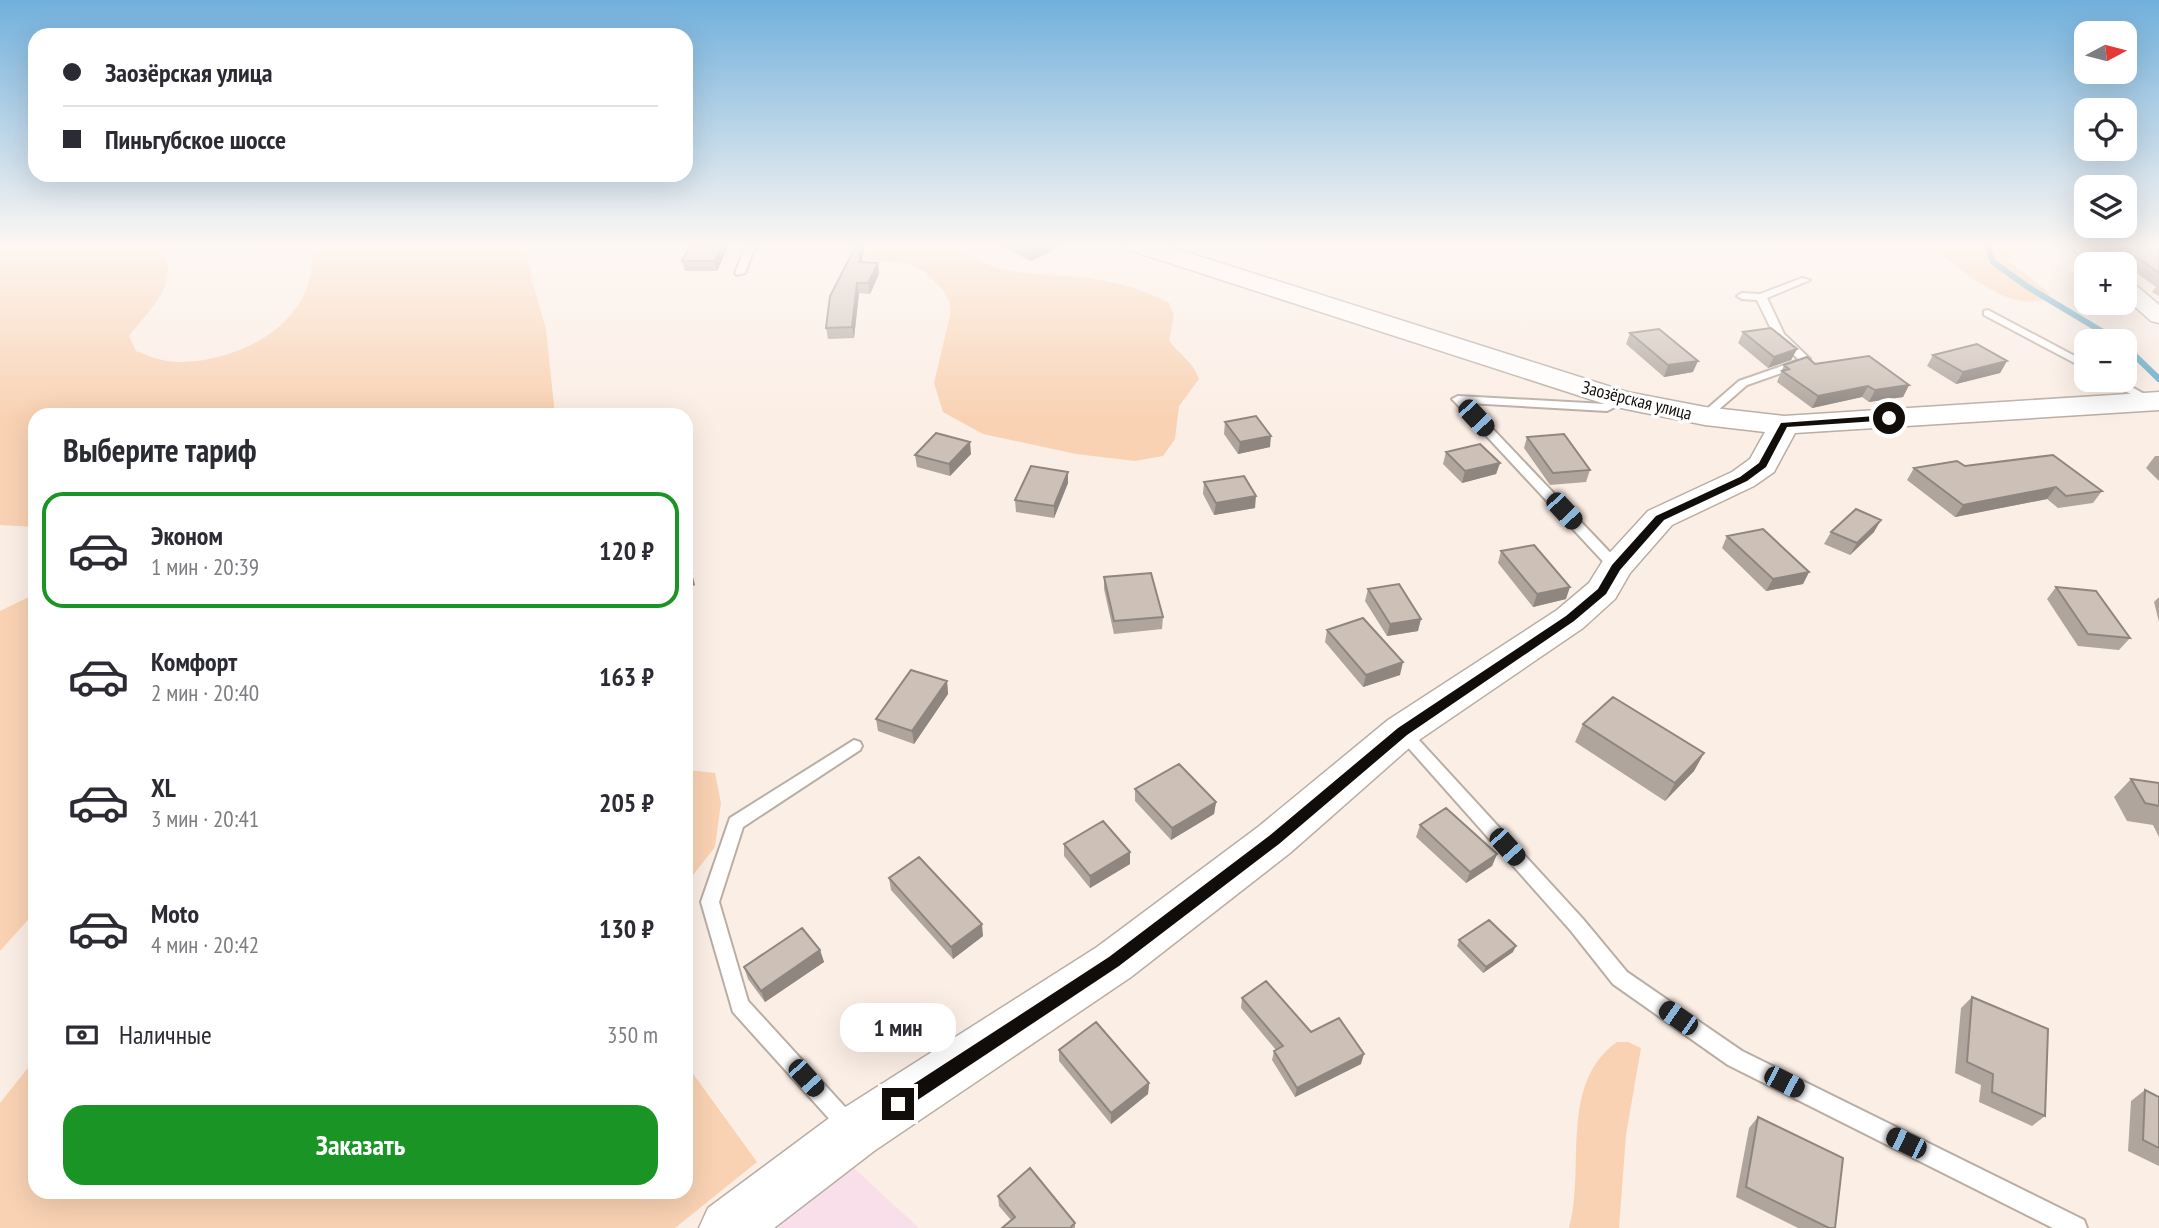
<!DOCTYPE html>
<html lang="ru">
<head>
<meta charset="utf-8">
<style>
  body { margin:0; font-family:"PT Sans Narrow",sans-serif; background:#f2f2f3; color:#2b2b33; height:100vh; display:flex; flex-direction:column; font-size:26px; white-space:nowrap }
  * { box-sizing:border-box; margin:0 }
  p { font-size:23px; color:#7c7c81 }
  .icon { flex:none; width:38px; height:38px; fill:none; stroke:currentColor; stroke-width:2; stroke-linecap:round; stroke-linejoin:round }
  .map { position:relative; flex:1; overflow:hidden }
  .panel { position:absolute; left:28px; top:408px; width:665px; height:791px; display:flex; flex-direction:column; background:#fff; border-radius:21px; box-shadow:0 7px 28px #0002 }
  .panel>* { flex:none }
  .guide { position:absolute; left:28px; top:28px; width:665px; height:154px; border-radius:21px; box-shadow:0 7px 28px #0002; display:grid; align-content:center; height:154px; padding:0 35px; background:#fff }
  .needle { width:46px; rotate:83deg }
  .controls { position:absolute; left:2074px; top:21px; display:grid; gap:14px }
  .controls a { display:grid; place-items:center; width:63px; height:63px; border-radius:14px; background:#fff; box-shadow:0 7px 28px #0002; font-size:35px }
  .end { position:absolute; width:32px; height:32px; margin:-16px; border:9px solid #110d0a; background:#fff; box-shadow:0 0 0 4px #fff }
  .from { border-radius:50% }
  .bubble { position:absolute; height:49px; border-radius:21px; background:#fff; box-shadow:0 7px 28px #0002; font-size:23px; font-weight:600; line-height:49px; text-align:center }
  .car { position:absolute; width:21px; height:42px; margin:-21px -10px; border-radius:9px; box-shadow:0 0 5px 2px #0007; background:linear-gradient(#222 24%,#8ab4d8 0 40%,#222 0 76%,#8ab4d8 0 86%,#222 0) }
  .guide b { display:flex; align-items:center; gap:24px; height:66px; font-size:26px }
  .guide b+b { border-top:2px solid #e1e1e2 }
  .guide i { width:18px; height:18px; background:#2b2b33 }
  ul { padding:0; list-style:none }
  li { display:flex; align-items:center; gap:21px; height:116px; margin:0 14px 10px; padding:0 21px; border:4px solid transparent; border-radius:21px }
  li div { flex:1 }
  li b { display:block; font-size:26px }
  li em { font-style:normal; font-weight:600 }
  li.on { border-color:#1a9424 }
  li>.icon { width:63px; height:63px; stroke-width:1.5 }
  h2 { padding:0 35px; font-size:32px; line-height:84px }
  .pay { display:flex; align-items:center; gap:18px; height:77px; padding:0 35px; font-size:26px }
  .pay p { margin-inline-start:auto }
  .cta { display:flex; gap:14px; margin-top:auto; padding:14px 35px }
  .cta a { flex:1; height:80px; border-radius:21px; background:#1a9424; color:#fff; font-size:28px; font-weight:600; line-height:80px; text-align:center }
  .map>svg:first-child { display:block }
</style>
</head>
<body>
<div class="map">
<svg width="2159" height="1228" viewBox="0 0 2159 1228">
  <rect width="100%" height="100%" fill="#fbeee5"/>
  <path fill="#f8dfea" d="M845,1160L919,1228H760Z"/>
  <path fill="#f9d2b3" d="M0,244H157C187,278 149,310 129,336L136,351C151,357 166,363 183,362C236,361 305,328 311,269C312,259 315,251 307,244H526L532,281L546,329L555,415H35V527L0,525Z
    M865,244H959C988,280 1046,272 1087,278C1116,282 1143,289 1169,303L1174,315L1169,340C1179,355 1193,361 1199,379L1179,406L1175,439L1163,456L1135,461L1076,454L983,434L943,412L934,383L950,315V303L944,291L924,271L908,264L865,259Z
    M1928,244H2009L2015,250L2007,260L2049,293L2050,297C2011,317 1958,267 1928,244Z
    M35,594V912L0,951V611Z
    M686,770L715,773L721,803L715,847L686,884Z
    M1617,1042H1628L1641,1048L1626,1135L1619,1228H1569C1586,1168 1558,1084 1617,1042Z
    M35,1059V1192H686V1064L757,1162L675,1228H0V1103Z"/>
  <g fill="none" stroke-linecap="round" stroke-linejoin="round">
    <path stroke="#5fa9ca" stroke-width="6" d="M1987,244L1993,262L2028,287L2118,341
      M2124,345L2159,379"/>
    <defs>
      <path id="service" d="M747,244H756L745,273L737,275L735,273Z
        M1802,278L1810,280L1767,298L1784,334L1810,359V363L1747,385L1709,418H1701V414L1739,381L1799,360L1774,335L1757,300L1742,299L1737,296L1742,293L1760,294Z
        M1988,310L2086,362V369L1984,315V311Z
        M2105,380H2119L2157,401L2151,404L2147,403Z
        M1458,396L1605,404L1617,398H1625V402L1607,411L1468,403L1621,564L1623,567L1621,570H1611L1454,401L1452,399Z
        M1402,725L1407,727L1583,919L1627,972L1742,1051L2084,1220L2087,1228H2053L1728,1065L1613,984L1571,931L1397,735L1394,731L1397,727Z
        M854,740L860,742L862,746L860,750L743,827L719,902L748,1001L856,1119L859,1126L856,1133L849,1136L842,1133L733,1012L701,902L730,818Z"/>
      <path id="minor" d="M2068,244H2090L2110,264H2088Z
        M2124,279L2131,281L2159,305V323L2151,321L2124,297Z"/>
      <path id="tertiary" d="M1123,244H1161L1627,392L1705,407L1784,416L2159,392V410L1795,433L1774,472L1754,486L1672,525L1630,573L1615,599L1583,628L1416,742L1290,853L1131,977L874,1151L774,1228H699L708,1208L836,1113L1097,947L1258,827L1388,720L1557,610L1589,583L1604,559L1648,511L1732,472L1750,459L1765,432L1705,425L1611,406L1126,249Z"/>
    </defs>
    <use href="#service" stroke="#b9aea4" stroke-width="4"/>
    <use href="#minor" stroke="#b9aea4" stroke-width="3"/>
    <use href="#tertiary" stroke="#b9aea4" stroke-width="3"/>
    <use href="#service" fill="#fff" fill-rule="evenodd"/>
    <use href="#minor" fill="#fff" fill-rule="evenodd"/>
    <use href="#tertiary" fill="#fff" fill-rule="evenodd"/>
  </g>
  <path fill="#afa59d" d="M691,244H729L717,271H685L682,261Z
    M996,244H1063V245L1031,261Z
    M2109,244H2153L2159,249V296L2152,292L2156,287L2105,250Z
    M864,249L862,262L878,263L879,274L870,294L859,293L854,338L828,339L826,328Z
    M1743,332L1797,349L1791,360L1768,368L1738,343Z
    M1630,333L1693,372L1664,377L1626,344Z
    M1933,355L2007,361L2000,373L1956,384L1927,366Z
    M1815,364L1909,385L1903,397L1869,402L1862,397L1812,408L1777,382L1784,365Z
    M1225,422L1270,447L1238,454L1224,434Z
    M1527,437L1590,470L1586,482L1550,485L1524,448Z
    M1446,452L1500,463L1496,474L1462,483L1443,464Z
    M971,454L950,476L917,467L915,455Z
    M2155,456H2159V481L2146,468Z
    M1965,466L2102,491L2093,503L2058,508L2047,499L1955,517L1907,480L1914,468Z
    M1204,482L1255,508L1214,515L1203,494Z
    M1068,483L1054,518L1016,512L1015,500Z
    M1831,532H1874L1850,555L1824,544Z
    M1727,536L1809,572L1803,584L1766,591L1722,548Z
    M1501,551L1566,599L1533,607L1498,563Z
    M1104,577L1163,617L1162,629L1114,634L1104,589Z
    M2056,587L2130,638L2119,650L2078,646L2047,599Z
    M1368,589L1418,631L1387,636L1365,601Z
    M2159,597V622L2154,602Z
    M1327,630L1400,675L1363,687L1325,642Z
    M947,681L948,694L914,744L878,731L876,719Z
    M1583,724L1704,753L1694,771L1665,801L1575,742Z
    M2131,779L2159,783V837L2153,825L2127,821L2114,797Z
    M1135,789L1216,802L1214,814L1171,840L1135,801Z
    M1420,825L1497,854L1492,866L1466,883L1416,837Z
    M1064,844L1130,864L1090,888L1064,856Z
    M889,878L983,936L953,959L891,890Z
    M1459,940L1513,952L1483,973L1457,946Z
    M820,950L824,962L765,1002L748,979L744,967Z
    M1972,997L2045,1116L2032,1126L1979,1102L1981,1085L1955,1073L1961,1008Z
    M1242,998L1311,1032L1361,1064L1295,1097L1272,1060L1274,1051L1276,1050L1241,1008Z
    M1059,1050L1149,1083L1148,1094L1111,1124L1059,1061Z
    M2145,1090L2159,1097V1166L2128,1151L2131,1101Z
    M1758,1117L1835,1228H1798L1736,1197L1749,1128Z
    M998,1196L1075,1223V1228H1002L1011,1220L999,1206Z"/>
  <path fill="#8f8680" d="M723,244H729L717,271L715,261Z
    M861,244H863L864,249L861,273L859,262Z
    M1044,244L1063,245L1031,261V251Z
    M878,263L879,274L870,294L868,283Z
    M857,283L859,293L854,338L852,327Z
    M1797,349L1791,360L1768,368L1774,357Z
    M1698,361L1693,372L1664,377L1668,365Z
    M2007,361L2000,373L1956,384L1963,372Z
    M1909,385L1903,397L1869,402L1875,390Z
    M1868,386L1862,397L1812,408L1818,396Z
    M1271,436L1270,447L1238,454L1240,442Z
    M970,442L971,454L950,476L949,464Z
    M1500,463L1496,474L1462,483L1465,471Z
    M1068,472V483L1054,518V506Z
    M2056,487L2047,499L1955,517L1963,505Z
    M1256,496L1255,508L1214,515L1216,503Z
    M1881,520L1874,532L1850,555L1857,543Z
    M1809,572L1803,584L1766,591L1773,579Z
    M692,573L695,585L686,589V575Z
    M1570,587L1566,599L1533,607L1537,594Z
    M1421,619L1418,631L1387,636L1390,624Z
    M1403,662L1400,675L1363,687L1366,675Z
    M947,681L948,694L914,744L912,731Z
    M1704,753L1694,771L1665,801L1675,783Z
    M1216,802L1214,814L1171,840L1172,828Z
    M1130,852V864L1090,888V876Z
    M1497,854L1492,866L1466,883L1470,872Z
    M982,924L983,936L953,959L951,947Z
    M1516,946L1513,952L1483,973L1486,967Z
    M820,950L824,962L765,1002L761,991Z
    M1364,1054L1361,1064L1295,1097L1297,1088Z
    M1149,1083L1148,1094L1111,1124V1113Z"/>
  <path fill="#ccc0b7" stroke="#8f8680" stroke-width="2" d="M691,244H723L715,261H682Z
    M857,244H861L859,262L878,263L868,283H857L852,327L826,328L830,296Z
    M1018,244H1044L1031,251Z
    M2118,244H2153L2159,249V273Z
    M1771,328L1797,349L1774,357L1743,332Z
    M1659,329L1698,361L1668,365L1630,333Z
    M1977,344L2007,361L1963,372L1933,355Z
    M1869,356L1909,385L1875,390L1868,386L1818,396L1782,371L1789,369L1784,365L1807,357L1815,364Z
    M1256,416L1271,436L1240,442L1225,422Z
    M936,433L970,442L949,464L915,455Z
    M1564,434L1590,470L1553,473L1527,437Z
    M1480,444L1500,463L1465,471L1446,452Z
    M2053,455L2102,491L2066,496L2056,487L1963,505L1914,468L1957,461L1965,466Z
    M1031,466L1068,472L1054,506L1015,500Z
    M1244,476L1256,496L1216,503L1204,482Z
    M1856,509L1881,520L1857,543L1831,532Z
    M1763,529L1809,572L1773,579L1727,536Z
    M1534,545L1570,587L1537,594L1501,551Z
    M686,562L692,573L686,575Z
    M1151,573L1163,617L1114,621L1104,577Z
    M1399,584L1421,619L1390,624L1368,589Z
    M2056,587L2096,591L2130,638L2088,634Z
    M1363,618L1403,662L1366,675L1327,630Z
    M911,670L947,681L912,731L876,719Z
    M1613,697L1704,753L1675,783L1583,724Z
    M1179,764L1216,802L1172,828L1135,789Z
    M2131,779L2159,783V806L2145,803Z
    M1446,808L1497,854L1470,872L1420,825Z
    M1103,821L1130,852L1090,876L1064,844Z
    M919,857L982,924L951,947L889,878Z
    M1489,920L1516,946L1486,967L1459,940Z
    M802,928L820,950L761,991L744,967Z
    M1266,981L1311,1032L1339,1018L1364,1054L1297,1088L1274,1051L1283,1046L1242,998Z
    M1972,997L2048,1029L2045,1116L1992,1092L1993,1074L1967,1062Z
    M1096,1022L1149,1083L1111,1113L1059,1050Z
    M2145,1090L2159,1097V1148L2143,1140Z
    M1758,1117L1843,1158L1835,1228H1829L1746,1187Z
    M1030,1168L1075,1223L1070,1228H1002L1015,1217L998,1196Z"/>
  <linearGradient id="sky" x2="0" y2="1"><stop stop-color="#71b0dc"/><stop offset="0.59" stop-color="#fdf7f3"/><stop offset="1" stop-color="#fdf7f3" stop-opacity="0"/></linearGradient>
  <rect width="2159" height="416" fill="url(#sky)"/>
  <path fill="#110d0a" d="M1889,415L1892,416V420L1787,427L1766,467L1747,481L1664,520L1620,570L1606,594L1574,621L1407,735L1279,844L1119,966L904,1109L898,1112L892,1109L890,1104L892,1098L1109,957L1269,836L1398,728L1566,616L1598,589L1612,565L1656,516L1740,477L1759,463L1781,423Z"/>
  <g text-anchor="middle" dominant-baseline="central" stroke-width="7" stroke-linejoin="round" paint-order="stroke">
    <g font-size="18" fill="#110d0a" stroke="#fff">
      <text transform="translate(1637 400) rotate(14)">Заозёрская улица</text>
    </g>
  </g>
</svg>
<div class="controls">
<a><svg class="needle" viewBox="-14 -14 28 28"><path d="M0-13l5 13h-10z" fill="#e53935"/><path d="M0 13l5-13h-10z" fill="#7c7c81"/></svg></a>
<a><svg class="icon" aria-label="locate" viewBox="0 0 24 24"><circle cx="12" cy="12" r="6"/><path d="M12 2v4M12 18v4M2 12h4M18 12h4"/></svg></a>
<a><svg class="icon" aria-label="layers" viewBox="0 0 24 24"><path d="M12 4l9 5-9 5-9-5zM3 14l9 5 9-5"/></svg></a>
<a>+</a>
<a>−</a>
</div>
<i class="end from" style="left:1889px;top:418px"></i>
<i class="end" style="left:898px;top:1104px"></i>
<div class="bubble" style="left:840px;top:1003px;width:116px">1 мин</div>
<i class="car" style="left:1476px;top:418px;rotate:137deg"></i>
<i class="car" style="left:1564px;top:511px;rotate:137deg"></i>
<i class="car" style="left:1507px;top:847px;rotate:138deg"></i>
<i class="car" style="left:1678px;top:1018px;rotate:305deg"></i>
<i class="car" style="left:806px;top:1078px;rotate:138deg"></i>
<i class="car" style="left:1784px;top:1082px;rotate:117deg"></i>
<i class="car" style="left:1906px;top:1143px;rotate:296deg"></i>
<div class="guide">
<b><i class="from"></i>Заозёрская улица</b>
<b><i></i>Пиньгубское шоссе</b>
</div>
<section class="panel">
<h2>Выберите тариф</h2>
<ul>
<li class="on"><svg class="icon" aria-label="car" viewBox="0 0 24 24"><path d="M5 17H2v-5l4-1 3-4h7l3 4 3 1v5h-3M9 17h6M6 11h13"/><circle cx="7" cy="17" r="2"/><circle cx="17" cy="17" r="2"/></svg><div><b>Эконом</b><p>1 мин · 20:39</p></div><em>120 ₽</em></li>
<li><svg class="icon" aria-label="car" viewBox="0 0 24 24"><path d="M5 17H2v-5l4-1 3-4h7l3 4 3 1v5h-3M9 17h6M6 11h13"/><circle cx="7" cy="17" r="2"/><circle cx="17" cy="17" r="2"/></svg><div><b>Комфорт</b><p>2 мин · 20:40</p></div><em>163 ₽</em></li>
<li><svg class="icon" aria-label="car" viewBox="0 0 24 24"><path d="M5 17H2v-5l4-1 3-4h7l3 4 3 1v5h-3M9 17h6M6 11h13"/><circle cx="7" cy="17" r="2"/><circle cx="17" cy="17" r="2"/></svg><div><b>XL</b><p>3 мин · 20:41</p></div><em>205 ₽</em></li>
<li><svg class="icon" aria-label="car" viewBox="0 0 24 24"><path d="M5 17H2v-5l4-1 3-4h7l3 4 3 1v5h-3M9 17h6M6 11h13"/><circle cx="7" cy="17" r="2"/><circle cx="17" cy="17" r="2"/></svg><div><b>Moto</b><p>4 мин · 20:42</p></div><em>130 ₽</em></li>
</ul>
<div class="pay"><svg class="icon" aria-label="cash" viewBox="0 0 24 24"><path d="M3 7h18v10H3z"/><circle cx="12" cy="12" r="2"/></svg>Наличные<p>350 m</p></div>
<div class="cta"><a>Заказать</a></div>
</section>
</div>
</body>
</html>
